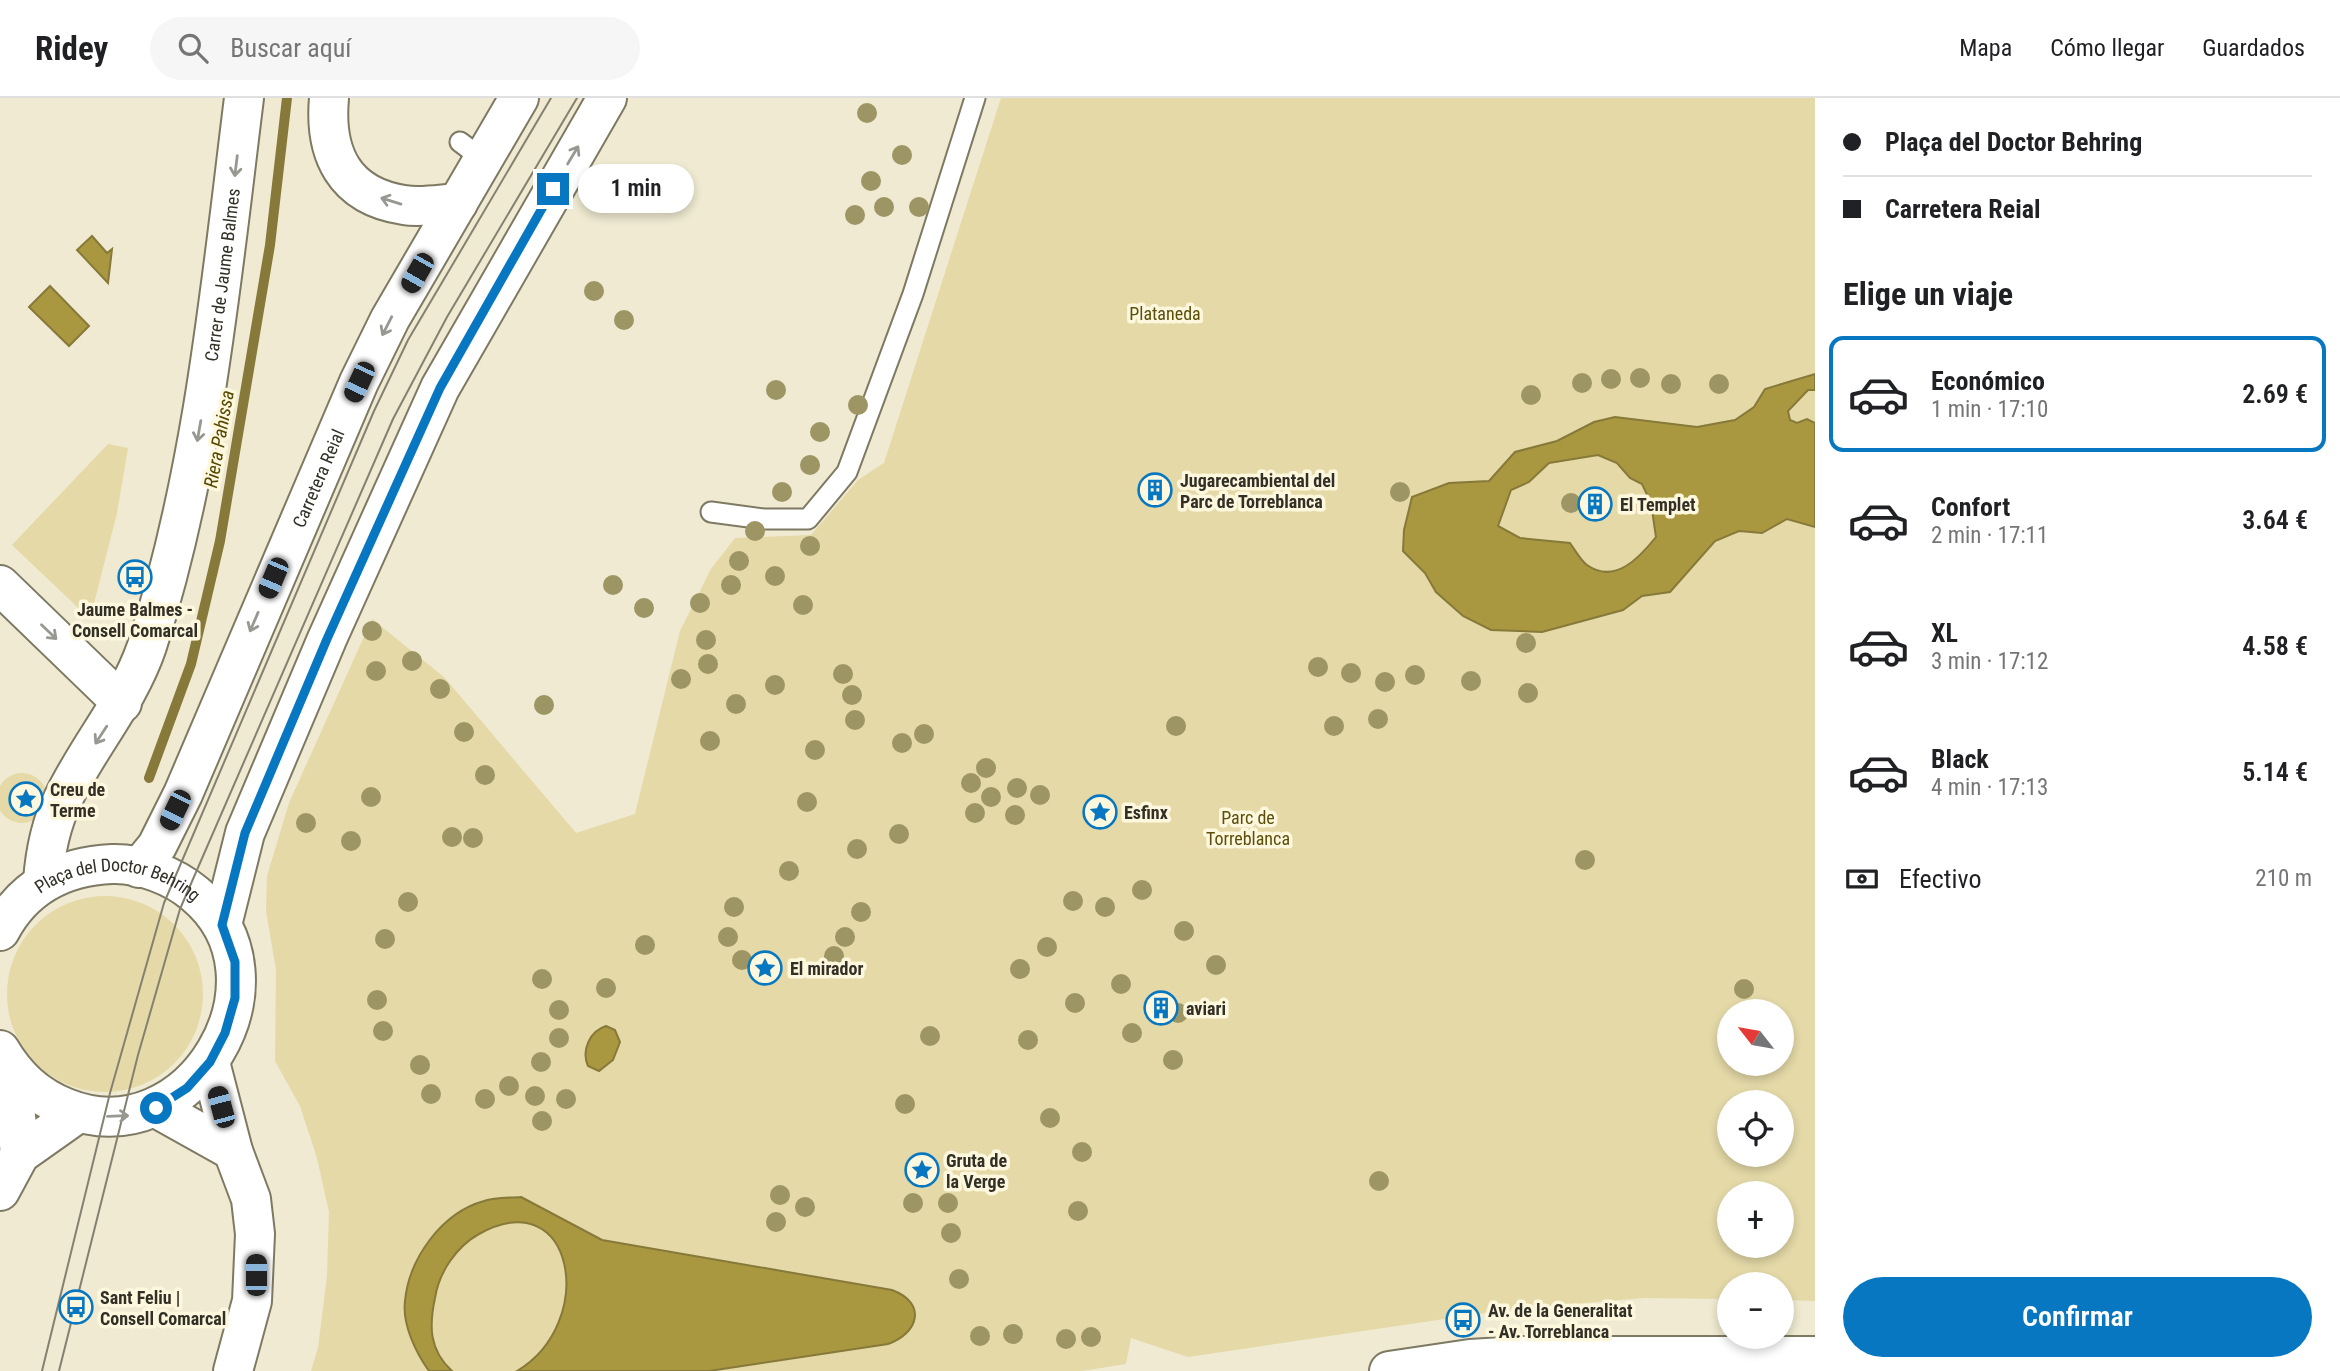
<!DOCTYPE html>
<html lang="es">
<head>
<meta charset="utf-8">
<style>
  body { margin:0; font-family:"Roboto Condensed",sans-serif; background:#f6f6f6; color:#202124; height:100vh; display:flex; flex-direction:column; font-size:26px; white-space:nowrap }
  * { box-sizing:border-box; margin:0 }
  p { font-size:23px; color:#757577 }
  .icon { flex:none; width:38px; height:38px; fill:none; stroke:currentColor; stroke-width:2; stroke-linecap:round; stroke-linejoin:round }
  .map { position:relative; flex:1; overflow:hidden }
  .side { display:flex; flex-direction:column; background:#fff; width:525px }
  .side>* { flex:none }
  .top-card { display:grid; align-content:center; height:154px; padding:0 28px; background:#fff }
  .needle { width:46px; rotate:301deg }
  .fabs { position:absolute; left:1717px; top:901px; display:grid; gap:14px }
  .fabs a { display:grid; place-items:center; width:77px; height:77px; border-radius:50%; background:#fff; box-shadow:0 4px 10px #0003; font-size:35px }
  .end { position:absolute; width:32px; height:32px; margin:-16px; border:9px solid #0877c1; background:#fff; box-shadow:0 0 0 4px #fff }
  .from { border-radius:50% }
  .bubble { position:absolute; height:49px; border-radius:24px; background:#fff; box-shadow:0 4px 10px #0003; font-size:23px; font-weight:600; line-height:49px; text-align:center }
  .car { position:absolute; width:21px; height:42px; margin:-21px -10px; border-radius:9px; box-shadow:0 0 5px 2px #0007; background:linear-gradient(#222 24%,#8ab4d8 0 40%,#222 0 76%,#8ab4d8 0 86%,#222 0) }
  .top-card b { display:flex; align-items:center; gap:24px; height:66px; font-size:26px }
  .top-card b+b { border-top:2px solid #e0e0e0 }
  .top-card i { width:18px; height:18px; background:#202124 }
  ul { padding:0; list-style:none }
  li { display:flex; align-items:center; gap:21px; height:116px; margin:0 14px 10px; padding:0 14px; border:4px solid transparent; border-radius:14px }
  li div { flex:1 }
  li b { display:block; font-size:26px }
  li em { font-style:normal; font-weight:600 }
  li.active { border-color:#0877c1 }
  li>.icon { width:63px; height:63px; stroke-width:1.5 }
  h2 { padding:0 28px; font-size:32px; line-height:84px }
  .pay { display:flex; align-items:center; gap:18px; height:77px; padding:0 28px; font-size:26px }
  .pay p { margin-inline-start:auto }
  .button { display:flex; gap:14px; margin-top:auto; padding:14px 28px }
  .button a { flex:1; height:80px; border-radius:42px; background:#0877c1; color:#fff; font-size:28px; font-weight:600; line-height:80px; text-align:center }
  header { display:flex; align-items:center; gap:42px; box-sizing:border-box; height:98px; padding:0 35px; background:#fff; border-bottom:2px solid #e0e0e0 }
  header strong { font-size:33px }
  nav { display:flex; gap:38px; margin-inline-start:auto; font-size:24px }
  .search { width:490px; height:63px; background:#f6f6f6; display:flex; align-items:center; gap:18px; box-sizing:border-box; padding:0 24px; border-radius:38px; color:#757577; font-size:26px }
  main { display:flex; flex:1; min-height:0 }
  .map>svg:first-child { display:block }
</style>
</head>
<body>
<header>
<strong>Ridey</strong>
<div class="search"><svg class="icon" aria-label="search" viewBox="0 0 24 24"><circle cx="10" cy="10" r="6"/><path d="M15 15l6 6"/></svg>Buscar aquí</div>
<nav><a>Mapa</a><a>Cómo llegar</a><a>Guardados</a></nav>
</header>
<main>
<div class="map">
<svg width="1815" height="1273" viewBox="0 0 1815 1273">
  <rect width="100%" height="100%" fill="#efead1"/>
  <path fill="#e4d9a7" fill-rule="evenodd" d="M1001,0H1815V1203L1782,1202V1186H1729V1201L1644,1200L1505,1212L1188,1259L1131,1240L1126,1266L1082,1273H311L318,1250L327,1178L329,1114L317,1060L300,1008L275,963L276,872L266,813L267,778L289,705L372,521L444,579L576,735L635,716L680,533L711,471L735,440L811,437L858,382L884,365ZM1729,914H1782V966H1729ZM1729,1004H1782V1057H1729ZM1729,1096H1782V1148H1729Z
    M108,346L128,350L117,415L90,521L12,447Z
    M-3 700a25 25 0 1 1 50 0a25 25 0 1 1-50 0Z
    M7 896a98 98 0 1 1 196 0a98 98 0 1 1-196 0Z"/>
  <path fill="#aa9841" stroke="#867939" stroke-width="2" fill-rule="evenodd" d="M92,138L107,155L112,151L108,185L77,152Z
    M50,188L89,228L69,248L29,209Z
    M1815,276V292H1808L1788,313L1790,322L1797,325L1807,321L1815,325V429L1787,421L1762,435L1739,433L1715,443L1670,494L1642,498L1623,512L1542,534L1491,532L1463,518L1436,494L1425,475L1403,453L1404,432L1412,399L1449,385L1489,383L1515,354L1557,343L1594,324L1615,319L1697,329L1735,322L1754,309L1765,291ZM1598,357L1617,365L1630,380L1642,386L1651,405L1656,439C1640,459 1615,487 1587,467C1581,463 1575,452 1570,445L1520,440L1498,428L1511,392L1529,384L1549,365Z
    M606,928L615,932L620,944L613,962L599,973L588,968C581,952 590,933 606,928Z
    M521,1099L602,1142L892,1192C927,1205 919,1235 888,1246L709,1273H517C598,1225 575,1083 479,1136C457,1148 439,1174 435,1200C429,1228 429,1252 452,1273H429C416,1255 402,1226 405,1203C409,1161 441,1115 484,1103C495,1099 509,1100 521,1099Z"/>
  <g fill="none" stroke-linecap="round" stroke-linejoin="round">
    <path stroke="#867939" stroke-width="10" d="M149,680L191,566L220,443L270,147L287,0"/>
    <defs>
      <path id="service" d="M460,44L484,62
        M711,414L764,421H808L847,374L913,196L975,0"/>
      <g id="minor">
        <path d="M329,0C324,56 344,98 404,107C421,110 441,106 458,105"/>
        <path d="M0,487L122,605"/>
        <path id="s1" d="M43,783C45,756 51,726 63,701C88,648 128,604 147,548C204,371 221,184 244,0"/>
        <path d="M210,964L233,1053L251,1101L255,1136L252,1203L233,1273"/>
        <path d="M156,1010L233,1053"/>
        <path d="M1389,1273L1470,1261L1520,1258H1815"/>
      </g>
      <g id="primary">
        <path id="s2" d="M139,770L157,748L183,696L359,284L390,221L519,0"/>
        <path d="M222,827L245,735L327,541L440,290L607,0"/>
        <path id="s3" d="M0,833C23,789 63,768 112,766C140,765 174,778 195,796C297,880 191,1060 66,1010C36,998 16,979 0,952"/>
        <path d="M11,971L20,1056"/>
        <path d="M0,1093L20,1056L78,1015"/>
      </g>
    </defs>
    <use href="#service" stroke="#7e7963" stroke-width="23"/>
    <use href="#minor" stroke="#7e7963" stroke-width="42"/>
    <use href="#primary" stroke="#7e7963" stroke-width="42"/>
    <use href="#service" stroke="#fff" stroke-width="19"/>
    <use href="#minor" stroke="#fff" stroke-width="38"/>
    <use href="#primary" stroke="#fff" stroke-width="38"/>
    <path stroke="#848170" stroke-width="2" d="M42,1273L110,995L164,805L374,313L408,242L551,0
      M59,1273L138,957L180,811L393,321L447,219L577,0"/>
  </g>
  <g fill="#9e9564">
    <circle cx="867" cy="15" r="10"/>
    <circle cx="902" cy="57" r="10"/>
    <circle cx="871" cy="83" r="10"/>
    <circle cx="884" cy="109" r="10"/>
    <circle cx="919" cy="109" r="10"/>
    <circle cx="855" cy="117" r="10"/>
    <circle cx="594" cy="193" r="10"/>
    <circle cx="624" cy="222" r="10"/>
    <circle cx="1640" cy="280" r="10"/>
    <circle cx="1611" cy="281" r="10"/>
    <circle cx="1582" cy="285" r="10"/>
    <circle cx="1671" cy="286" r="10"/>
    <circle cx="1719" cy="286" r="10"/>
    <circle cx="776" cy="292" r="10"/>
    <circle cx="1531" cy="297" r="10"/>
    <circle cx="858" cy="307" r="10"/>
    <circle cx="820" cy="334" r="10"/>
    <circle cx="810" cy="367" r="10"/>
    <circle cx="782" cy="394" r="10"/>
    <circle cx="1400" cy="394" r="10"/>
    <circle cx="1571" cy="405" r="10"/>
    <circle cx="755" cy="433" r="10"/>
    <circle cx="810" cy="448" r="10"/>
    <circle cx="739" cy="463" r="10"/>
    <circle cx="775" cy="478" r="10"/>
    <circle cx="613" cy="487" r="10"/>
    <circle cx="731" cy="487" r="10"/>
    <circle cx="700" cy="505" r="10"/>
    <circle cx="803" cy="507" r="10"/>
    <circle cx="644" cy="510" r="10"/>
    <circle cx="372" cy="533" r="10"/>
    <circle cx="706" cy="542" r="10"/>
    <circle cx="1526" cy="545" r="10"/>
    <circle cx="412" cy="563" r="10"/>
    <circle cx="708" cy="566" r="10"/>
    <circle cx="1318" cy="569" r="10"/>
    <circle cx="376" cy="573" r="10"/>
    <circle cx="1351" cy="575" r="10"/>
    <circle cx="843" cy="576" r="10"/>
    <circle cx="1415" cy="577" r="10"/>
    <circle cx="681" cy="581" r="10"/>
    <circle cx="1471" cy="583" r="10"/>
    <circle cx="1385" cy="584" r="10"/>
    <circle cx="775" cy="587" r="10"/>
    <circle cx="440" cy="591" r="10"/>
    <circle cx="1528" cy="595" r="10"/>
    <circle cx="852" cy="597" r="10"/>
    <circle cx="736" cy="606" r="10"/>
    <circle cx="544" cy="607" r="10"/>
    <circle cx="1378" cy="621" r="10"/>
    <circle cx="855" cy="622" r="10"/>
    <circle cx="1176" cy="628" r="10"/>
    <circle cx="1334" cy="628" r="10"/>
    <circle cx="464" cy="634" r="10"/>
    <circle cx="924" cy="636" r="10"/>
    <circle cx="710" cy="643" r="10"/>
    <circle cx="902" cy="645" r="10"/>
    <circle cx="815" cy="652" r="10"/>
    <circle cx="986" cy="670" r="10"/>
    <circle cx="485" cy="677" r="10"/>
    <circle cx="971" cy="685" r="10"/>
    <circle cx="1017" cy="690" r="10"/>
    <circle cx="1040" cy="697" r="10"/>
    <circle cx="371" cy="699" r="10"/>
    <circle cx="991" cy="699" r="10"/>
    <circle cx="807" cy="704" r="10"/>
    <circle cx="975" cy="715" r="10"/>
    <circle cx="1015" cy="717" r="10"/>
    <circle cx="306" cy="725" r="10"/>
    <circle cx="899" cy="736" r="10"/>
    <circle cx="452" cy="739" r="10"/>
    <circle cx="473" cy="740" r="10"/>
    <circle cx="351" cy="743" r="10"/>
    <circle cx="857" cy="751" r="10"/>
    <circle cx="1585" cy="762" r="10"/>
    <circle cx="789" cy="773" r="10"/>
    <circle cx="1142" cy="792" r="10"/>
    <circle cx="1073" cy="803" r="10"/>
    <circle cx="408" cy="804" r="10"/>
    <circle cx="734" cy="809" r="10"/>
    <circle cx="1105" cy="809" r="10"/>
    <circle cx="861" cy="814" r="10"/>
    <circle cx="1184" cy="833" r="10"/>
    <circle cx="728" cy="839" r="10"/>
    <circle cx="845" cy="839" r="10"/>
    <circle cx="385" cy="841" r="10"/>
    <circle cx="645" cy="847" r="10"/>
    <circle cx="1047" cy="849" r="10"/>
    <circle cx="834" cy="858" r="10"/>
    <circle cx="742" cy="862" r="10"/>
    <circle cx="1216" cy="867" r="10"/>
    <circle cx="1020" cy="871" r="10"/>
    <circle cx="542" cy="881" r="10"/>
    <circle cx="1121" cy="886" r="10"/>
    <circle cx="606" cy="890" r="10"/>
    <circle cx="1744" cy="891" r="10"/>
    <circle cx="377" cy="902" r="10"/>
    <circle cx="1075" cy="905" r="10"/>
    <circle cx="559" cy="912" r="10"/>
    <circle cx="1178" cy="915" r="10"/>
    <circle cx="383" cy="933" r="10"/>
    <circle cx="1132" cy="935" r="10"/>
    <circle cx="930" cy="938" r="10"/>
    <circle cx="559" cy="940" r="10"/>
    <circle cx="1028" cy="942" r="10"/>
    <circle cx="1173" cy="962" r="10"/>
    <circle cx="541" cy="964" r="10"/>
    <circle cx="420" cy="967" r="10"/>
    <circle cx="509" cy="988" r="10"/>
    <circle cx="431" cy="996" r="10"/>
    <circle cx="535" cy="998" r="10"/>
    <circle cx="485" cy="1001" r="10"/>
    <circle cx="566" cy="1001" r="10"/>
    <circle cx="905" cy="1006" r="10"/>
    <circle cx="1050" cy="1020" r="10"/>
    <circle cx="542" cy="1023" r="10"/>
    <circle cx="1082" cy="1054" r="10"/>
    <circle cx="1379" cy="1083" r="10"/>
    <circle cx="780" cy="1097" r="10"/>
    <circle cx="913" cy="1105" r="10"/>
    <circle cx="948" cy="1105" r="10"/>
    <circle cx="805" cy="1109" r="10"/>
    <circle cx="1078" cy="1113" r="10"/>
    <circle cx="776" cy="1124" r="10"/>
    <circle cx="951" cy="1135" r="10"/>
    <circle cx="959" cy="1181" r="10"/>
    <circle cx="1013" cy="1236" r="10"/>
    <circle cx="980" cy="1238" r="10"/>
    <circle cx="1091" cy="1239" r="10"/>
    <circle cx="1066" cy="1241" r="10"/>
  </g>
  <defs><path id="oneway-shaft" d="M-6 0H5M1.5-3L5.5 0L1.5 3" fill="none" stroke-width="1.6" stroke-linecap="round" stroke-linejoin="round" transform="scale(1.75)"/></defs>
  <g stroke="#989892">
    <use href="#oneway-shaft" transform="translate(573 57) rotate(-59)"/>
    <use href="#oneway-shaft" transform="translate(236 68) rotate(97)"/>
    <use href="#oneway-shaft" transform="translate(391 103) rotate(-163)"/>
    <use href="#oneway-shaft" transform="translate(387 228) rotate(117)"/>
    <use href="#oneway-shaft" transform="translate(199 333) rotate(100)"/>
    <use href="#oneway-shaft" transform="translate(254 524) rotate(113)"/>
    <use href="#oneway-shaft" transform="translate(49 534) rotate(44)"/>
    <use href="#oneway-shaft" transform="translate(101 637) rotate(123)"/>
    <use href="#oneway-shaft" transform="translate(118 1018) rotate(-2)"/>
  </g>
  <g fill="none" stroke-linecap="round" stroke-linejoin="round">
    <path stroke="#0877c1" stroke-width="9" d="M156,1010L187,990L210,964L225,935L235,900V864L222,827L245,735L327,541L440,290L553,91"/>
  </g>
  <defs>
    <symbol id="building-ring" viewBox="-11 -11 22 22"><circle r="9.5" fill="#fdf7de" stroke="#0877c1" stroke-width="1.5"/><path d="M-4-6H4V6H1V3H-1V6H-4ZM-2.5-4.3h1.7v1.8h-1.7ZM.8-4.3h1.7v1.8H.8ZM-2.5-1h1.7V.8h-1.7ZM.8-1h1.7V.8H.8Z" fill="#0877c1"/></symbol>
    <symbol id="bus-ring" viewBox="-11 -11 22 22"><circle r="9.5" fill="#fdf7de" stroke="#0877c1" stroke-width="1.5"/><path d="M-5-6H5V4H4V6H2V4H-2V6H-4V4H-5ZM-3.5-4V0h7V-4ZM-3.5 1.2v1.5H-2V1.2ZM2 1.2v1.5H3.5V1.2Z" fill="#0877c1"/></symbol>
    <symbol id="sight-ring" viewBox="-11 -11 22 22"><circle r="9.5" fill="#fdf7de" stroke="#0877c1" stroke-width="1.5"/><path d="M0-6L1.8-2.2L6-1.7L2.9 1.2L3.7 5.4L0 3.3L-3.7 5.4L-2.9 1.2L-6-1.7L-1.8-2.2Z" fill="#0877c1"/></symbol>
  </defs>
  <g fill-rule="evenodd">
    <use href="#building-ring" x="1136" y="373" width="38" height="38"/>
    <use href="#building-ring" x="1576" y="387" width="38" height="38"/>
    <use href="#bus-ring" x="116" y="460" width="38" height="38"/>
    <use href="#sight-ring" x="7" y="682" width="38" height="38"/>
    <use href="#sight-ring" x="1081" y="695" width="38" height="38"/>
    <use href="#sight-ring" x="746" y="851" width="38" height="38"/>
    <use href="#building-ring" x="1142" y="891" width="38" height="38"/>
    <use href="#sight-ring" x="903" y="1053" width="38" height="38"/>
    <use href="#bus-ring" x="57" y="1190" width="38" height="38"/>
    <use href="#bus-ring" x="1444" y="1203" width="38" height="38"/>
  </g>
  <g text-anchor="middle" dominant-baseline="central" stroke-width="7" stroke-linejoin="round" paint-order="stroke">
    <g font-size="18" fill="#323026" stroke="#fdf7de">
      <text stroke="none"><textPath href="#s1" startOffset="639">Carrer de Jaume Balmes</textPath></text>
      <text stroke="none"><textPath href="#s2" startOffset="430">Carretera Reial</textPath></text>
      <text stroke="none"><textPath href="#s3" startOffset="144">Plaça del Doctor Behring</textPath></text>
    </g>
    <g font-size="18" fill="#5c4f0b" stroke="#fdf7de">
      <text x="1165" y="215">Plataneda</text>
      <text x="1248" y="719">Parc de<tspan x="1248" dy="21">Torreblanca</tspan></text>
    </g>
    <g font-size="18" font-weight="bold" fill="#323026" stroke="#fdf7de" text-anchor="start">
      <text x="1180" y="382">Jugarecambiental del<tspan x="1180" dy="21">Parc de Torreblanca</tspan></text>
      <text x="1620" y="406">El Templet</text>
      <text x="135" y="511" text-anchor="middle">Jaume Balmes -<tspan x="135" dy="21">Consell Comarcal</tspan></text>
      <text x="50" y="691">Creu de<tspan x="50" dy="21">Terme</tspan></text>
      <text x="1124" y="714">Esfinx</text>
      <text x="790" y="870">El mirador</text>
      <text x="1186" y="910">aviari</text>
      <text x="946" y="1062">Gruta de<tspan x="946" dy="21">la Verge</tspan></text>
      <text x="100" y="1199">Sant Feliu |<tspan x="100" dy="21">Consell Comarcal</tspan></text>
      <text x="1488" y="1212">Av. de la Generalitat<tspan x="1488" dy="21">- Av. Torreblanca</tspan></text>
    </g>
    <g font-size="19" font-style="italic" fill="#554800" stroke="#fdf7de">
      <text transform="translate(219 341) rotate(-80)">Riera Pahissa</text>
    </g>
  </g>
</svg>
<div class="fabs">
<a><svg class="needle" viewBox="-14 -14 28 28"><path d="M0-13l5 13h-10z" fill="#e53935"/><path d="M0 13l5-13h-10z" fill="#757577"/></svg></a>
<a><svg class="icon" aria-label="locate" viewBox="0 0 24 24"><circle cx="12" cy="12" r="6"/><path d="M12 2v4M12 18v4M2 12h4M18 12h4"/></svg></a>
<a>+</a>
<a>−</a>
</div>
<i class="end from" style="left:156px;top:1010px"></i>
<i class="end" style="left:553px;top:91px"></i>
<div class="bubble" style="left:578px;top:66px;width:116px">1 min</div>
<i class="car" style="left:417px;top:175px;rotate:210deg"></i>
<i class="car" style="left:359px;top:284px;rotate:205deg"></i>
<i class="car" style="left:273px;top:480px;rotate:203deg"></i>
<i class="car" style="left:175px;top:712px;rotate:206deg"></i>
<i class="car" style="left:221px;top:1009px;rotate:345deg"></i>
<i class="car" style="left:256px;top:1177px;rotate:0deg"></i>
</div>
<section class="side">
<div class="top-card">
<b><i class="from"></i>Plaça del Doctor Behring</b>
<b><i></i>Carretera Reial</b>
</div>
<h2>Elige un viaje</h2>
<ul>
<li class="active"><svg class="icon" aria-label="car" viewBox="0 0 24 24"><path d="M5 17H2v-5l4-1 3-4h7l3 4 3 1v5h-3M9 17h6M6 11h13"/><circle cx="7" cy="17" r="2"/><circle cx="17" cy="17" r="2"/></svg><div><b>Económico</b><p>1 min · 17:10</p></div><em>2.69 €</em></li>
<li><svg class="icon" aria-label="car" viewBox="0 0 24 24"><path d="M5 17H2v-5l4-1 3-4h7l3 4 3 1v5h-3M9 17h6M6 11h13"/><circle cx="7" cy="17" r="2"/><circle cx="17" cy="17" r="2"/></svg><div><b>Confort</b><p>2 min · 17:11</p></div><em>3.64 €</em></li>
<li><svg class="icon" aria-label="car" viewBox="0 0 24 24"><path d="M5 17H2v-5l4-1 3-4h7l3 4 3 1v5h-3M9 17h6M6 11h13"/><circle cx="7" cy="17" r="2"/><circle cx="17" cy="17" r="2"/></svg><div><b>XL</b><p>3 min · 17:12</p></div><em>4.58 €</em></li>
<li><svg class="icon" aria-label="car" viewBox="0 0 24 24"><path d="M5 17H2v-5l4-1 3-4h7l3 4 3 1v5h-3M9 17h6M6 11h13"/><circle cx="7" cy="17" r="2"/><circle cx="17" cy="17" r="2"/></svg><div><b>Black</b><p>4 min · 17:13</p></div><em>5.14 €</em></li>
</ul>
<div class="pay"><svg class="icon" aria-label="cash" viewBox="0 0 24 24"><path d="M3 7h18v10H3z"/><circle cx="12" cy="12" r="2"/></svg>Efectivo<p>210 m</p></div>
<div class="button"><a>Confirmar</a></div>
</section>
</main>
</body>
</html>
